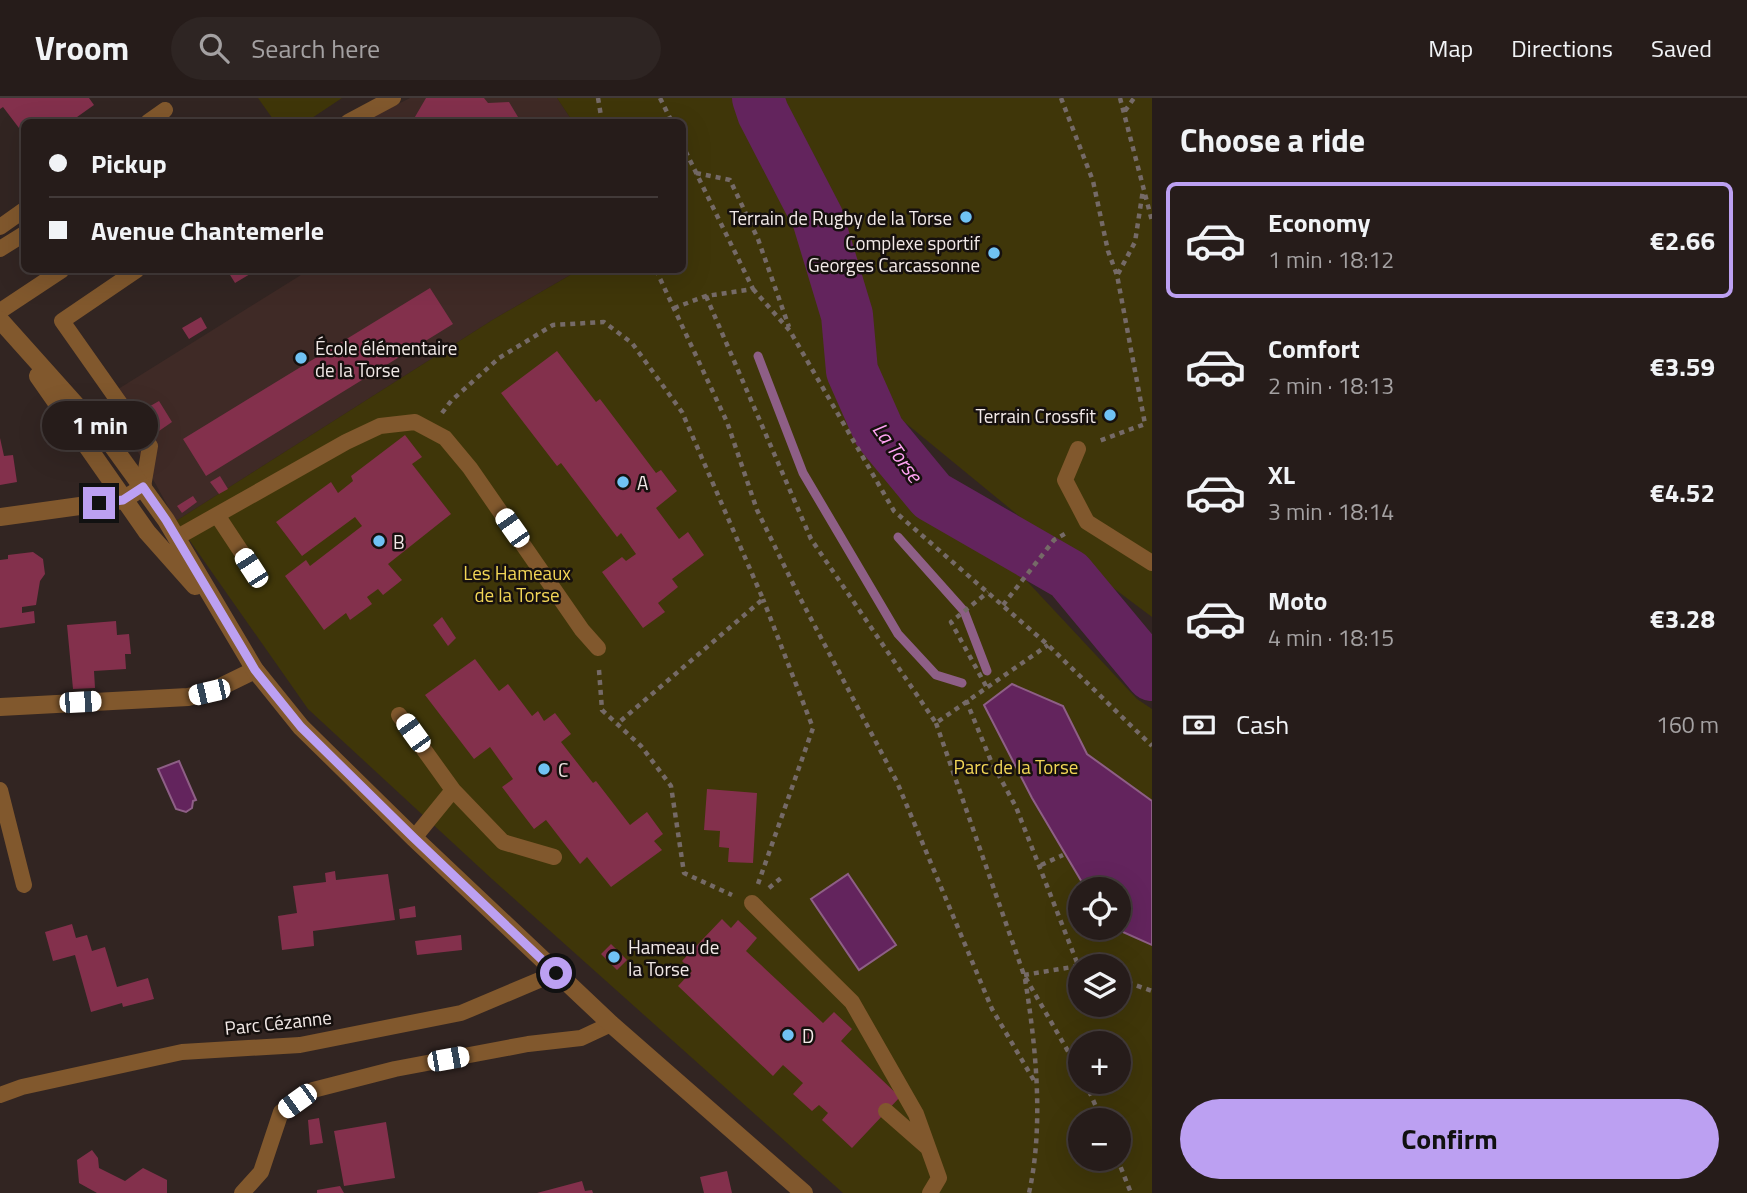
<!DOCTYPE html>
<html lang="en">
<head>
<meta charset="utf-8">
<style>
  body { margin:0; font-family:"Titillium Web",sans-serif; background:#2e2523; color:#f1f3f6; height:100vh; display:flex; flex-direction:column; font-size:26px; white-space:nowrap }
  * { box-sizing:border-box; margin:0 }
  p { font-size:23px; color:#a4a1a2 }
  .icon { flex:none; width:38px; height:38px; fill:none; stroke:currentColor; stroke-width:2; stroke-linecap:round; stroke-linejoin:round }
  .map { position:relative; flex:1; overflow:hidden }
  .sheet { display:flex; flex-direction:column; background:#261c1a; width:595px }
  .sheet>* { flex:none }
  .top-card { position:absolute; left:21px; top:21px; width:665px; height:154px; border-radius:10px; box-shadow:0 7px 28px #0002,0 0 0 2px #423a39; display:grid; align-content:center; height:154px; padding:0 28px; background:#261c1a }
  .buttons { position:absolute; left:1068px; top:779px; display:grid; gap:14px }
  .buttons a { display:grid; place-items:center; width:63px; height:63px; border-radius:50%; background:#261c1a; box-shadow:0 7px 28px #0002,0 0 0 2px #423a39; font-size:35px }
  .end { position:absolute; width:32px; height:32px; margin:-16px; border:9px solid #bca0f2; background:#111; box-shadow:0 0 0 4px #111 }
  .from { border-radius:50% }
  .bubble { position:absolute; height:49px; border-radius:24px; background:#261c1a; box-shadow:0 7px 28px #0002,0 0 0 2px #423a39; font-size:23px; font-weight:700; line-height:49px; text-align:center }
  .car { position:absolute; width:21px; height:42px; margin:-21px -10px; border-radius:9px; box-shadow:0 0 5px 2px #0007; background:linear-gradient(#fff 24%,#345 0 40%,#fff 0 76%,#345 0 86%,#fff 0) }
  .top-card b { display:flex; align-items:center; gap:24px; height:66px; font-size:26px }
  .top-card b+b { border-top:2px solid #423a39 }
  .top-card i { width:18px; height:18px; background:#f1f3f6 }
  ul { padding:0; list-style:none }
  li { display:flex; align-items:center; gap:21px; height:116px; margin:0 14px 10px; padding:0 14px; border:4px solid transparent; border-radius:10px }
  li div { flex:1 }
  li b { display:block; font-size:26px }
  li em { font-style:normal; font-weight:700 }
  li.active { border-color:#bca0f2 }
  li>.icon { width:63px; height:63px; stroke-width:1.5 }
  h2 { padding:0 28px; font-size:32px; line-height:84px }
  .pay { display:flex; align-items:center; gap:18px; height:77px; padding:0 28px; font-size:26px }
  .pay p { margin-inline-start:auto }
  .button { display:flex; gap:14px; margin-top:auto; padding:14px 28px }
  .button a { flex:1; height:80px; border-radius:42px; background:#bca0f2; color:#111; font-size:28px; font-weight:700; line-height:80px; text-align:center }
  header { display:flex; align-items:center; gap:42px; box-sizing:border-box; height:98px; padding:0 35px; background:#261c1a; border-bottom:2px solid #423a39 }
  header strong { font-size:33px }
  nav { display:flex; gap:38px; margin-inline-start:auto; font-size:24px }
  .search { width:490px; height:63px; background:#2e2523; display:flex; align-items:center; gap:18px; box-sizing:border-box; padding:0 24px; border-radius:38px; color:#a4a1a2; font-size:26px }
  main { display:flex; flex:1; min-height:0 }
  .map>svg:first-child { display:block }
</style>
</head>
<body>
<header>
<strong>Vroom</strong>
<div class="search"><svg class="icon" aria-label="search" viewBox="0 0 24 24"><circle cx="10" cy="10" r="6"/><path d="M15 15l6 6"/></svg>Search here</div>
<nav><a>Map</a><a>Directions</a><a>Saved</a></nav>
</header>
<main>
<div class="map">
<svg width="1152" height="1095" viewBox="0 0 1152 1095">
  <rect width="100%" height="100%" fill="#322522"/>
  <path fill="#3f2a26" d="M410,0H557L573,24H367L366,22Z
    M309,172H579L494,221L176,423L107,298Z"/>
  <path fill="#3f3609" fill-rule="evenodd" d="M258,0H342L306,24H275Z
    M557,0H1152V519L1036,432L891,313L1024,480L1137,601L1152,611V1095H843L492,781L308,611L176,423L494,221L579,172H682V24H573ZM1080,791H1118V830H1080ZM1080,868H1118V906H1080ZM1080,945H1118V984H1080ZM1080,1022H1118V1060H1080Z"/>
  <path fill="#63245d" stroke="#8e5f86" stroke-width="2" d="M1012,586L1063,608L1087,656L1152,703V847L1114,830H1118V791H1086L1032,700L984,607Z
    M179,663L196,702L193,703L192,710L186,714L176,711L158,671Z
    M848,776L896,847L859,872L811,801Z"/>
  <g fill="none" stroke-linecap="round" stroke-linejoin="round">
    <path stroke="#8e5f86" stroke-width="9" d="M758,258L803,375L898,536L936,577L962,585
      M898,439L964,513L987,573"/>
    <path stroke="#63245d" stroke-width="52" d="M758,0L763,15L818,121L847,217L852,273L879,334L932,398L1069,477L1152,577"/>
  </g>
  <path fill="#83304c" d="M0,0H89L94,7L70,24H58L55,20L49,24H24V29L23,27L19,30L3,9L0,11Z
    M426,0H484L488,5L509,4L521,24H412Z
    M227,172H257L235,185Z
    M430,190L453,226L206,378L183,341Z
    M201,219L207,230L189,241L182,230Z
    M557,253L596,304L600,301L656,375L661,372L677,393L656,410L679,441L688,434L704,457L672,481L678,489L658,505L665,514L643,530L602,474L622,459L626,463L636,456L621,435L617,439L561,365L557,368L501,295Z
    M159,303L172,324L159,333L145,311Z
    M405,337L422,359L412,366L451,416L388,466L402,482L383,497L378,491L367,499L372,506L350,522L346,515L324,532L285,478L306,462L310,468L362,428L355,419L302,458L276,424L331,384L338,395L353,383L351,378Z
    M0,340L4,358L13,357L17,384L0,387Z
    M220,378L228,391L219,396L210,384Z
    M193,398L197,404L182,415L177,408Z
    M33,454L43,461L45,476L40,483L36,507L22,509V515L34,513L35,525L0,530V462L8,461V457Z
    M442,519L456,540L448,548L433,527Z
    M116,523L117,537L129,536L131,556H125L126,571L94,573L95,590L73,591L67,527Z
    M475,561L499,593L508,586L532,618L538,613L544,623L555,615L571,636L561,644L593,685L596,683L630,727L647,714L663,736L654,743L662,752L611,789L587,759L580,766L546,722L534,731L502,689L513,681L490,649L474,661L425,597Z
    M707,691L757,695L753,765L728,764L729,750L719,749L720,733L704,732Z
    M335,773L336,782L388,776L395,822L313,833L314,848L282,852L278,818L297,815L293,788L326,784L325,775Z
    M415,808L416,819L400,821L399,811Z
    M722,821L731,830L738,822L757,840L746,853L823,925L834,914L852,931L841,943L900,999L852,1050L822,1022L828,1015L819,1007L812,1013L793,996L803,985L783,967L773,978L678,888L692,873L682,863Z
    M72,826L76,840L87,837L92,853L105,849L117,889L148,880L154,901L123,909L122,905L91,914L75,857L53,863L45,834Z
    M461,837L462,852L417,857L415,843Z
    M611,846L627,862L617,872L601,856Z
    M319,1020L323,1045L310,1047L308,1022Z
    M386,1024L395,1080L344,1088L334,1033Z
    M92,1052L98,1060L99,1070L125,1083L143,1070L167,1082V1095H97L79,1085L77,1062Z
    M727,1073L732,1095H704L700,1079Z
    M582,1083L585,1093L592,1092L593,1095H537Z
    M340,1088L344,1095H317V1092Z"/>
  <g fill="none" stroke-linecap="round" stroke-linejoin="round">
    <path stroke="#756a67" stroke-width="4.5" stroke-dasharray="5 5" stroke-linecap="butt" d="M598,0L602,24
      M660,0L672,24
      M1061,0L1093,83L1108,153L1117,177L1145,326L1099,343
      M1120,0L1152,123
      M1125,13L1134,0
      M696,75L730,82L758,141L789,229
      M656,172L727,324L757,412L799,498L897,684L992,911L1036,986
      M1118,176L1135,144L1143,92
      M753,191L790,233L894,413L1048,547L1152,648
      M706,198L811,441L936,625L1048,547
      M674,210L706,198L753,191L682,46
      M442,315L451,303L499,260L553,227L604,224L632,245L682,314L763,501L617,626
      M1003,507L1054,442L1068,434
      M599,572L602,612L641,648L671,688L684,775L732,797
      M986,588L951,524L988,494
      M966,602L991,663L1016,709L1078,867
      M936,625L1024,877L1080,974
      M1041,767L1063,757
      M758,786L813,630L763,501
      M769,790L781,780
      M1024,877L1078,868
      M1025,881C1036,948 1044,1028 1029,1095
      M1118,881L1152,893
      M1085,984L1102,1022
      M1117,1060L1131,1095"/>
    <path stroke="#81582d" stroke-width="16" d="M148,24L165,12
      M348,24L393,0
      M0,129L24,112
      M0,151L24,136
      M137,172L62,223L150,348L143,389
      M0,213L62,172
      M1078,351L1065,382L1087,424L1152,465
      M217,417L252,470
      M176,440L346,344L380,328L415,324L445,340L470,370L582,532L598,550
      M399,617L453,692L414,740
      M0,692L24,787
      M453,692L503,744L554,759
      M752,805L852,904L916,1016L939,1080L930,1095
      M0,997L22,989L182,954L300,947L461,915L556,875
      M886,1013L927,1049
      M242,1095L261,1074L281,1014L313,992L395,971L528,946L581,940L611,926"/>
    <path stroke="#81582d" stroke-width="18" d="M0,419L123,402L143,389
      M0,609L188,599L210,594L255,572"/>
    <path stroke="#81582d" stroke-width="18" d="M0,222L111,346L166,422L255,572L301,629L414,740L611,926L804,1095
      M38,278L147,434L195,488"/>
  </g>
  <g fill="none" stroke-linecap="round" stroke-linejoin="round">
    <path stroke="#bca0f2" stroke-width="9" d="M99,405L123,402L143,389L166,422L255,572L301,629L414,740L556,875"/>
  </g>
  <g fill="#70c2f4" stroke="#16100e" stroke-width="2.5">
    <circle cx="966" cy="119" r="7"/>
    <circle cx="994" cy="155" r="7"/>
    <circle cx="301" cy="260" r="7"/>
    <circle cx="1110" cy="317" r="7"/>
    <circle cx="623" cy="384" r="7"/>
    <circle cx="379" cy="443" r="7"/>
    <circle cx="544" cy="671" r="7"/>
    <circle cx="614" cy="859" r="7"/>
    <circle cx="788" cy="937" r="7"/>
  </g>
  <g text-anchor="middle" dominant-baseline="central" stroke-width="5" stroke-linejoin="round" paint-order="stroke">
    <g font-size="19" fill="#f2e9e7" stroke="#16100e" text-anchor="start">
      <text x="952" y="119" text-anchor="end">Terrain de Rugby de la Torse</text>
      <text x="980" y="144" text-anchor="end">Complexe sportif<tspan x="980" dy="22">Georges Carcassonne</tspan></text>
      <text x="315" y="249">École élémentaire<tspan x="315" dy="22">de la Torse</tspan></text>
      <text x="1096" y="317" text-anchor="end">Terrain Crossfit</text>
      <text x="637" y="384">A</text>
      <text x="393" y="443">B</text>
      <text x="558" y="671">C</text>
      <text x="628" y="848">Hameau de<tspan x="628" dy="22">la Torse</tspan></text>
      <text x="802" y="937">D</text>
    </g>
    <g font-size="19" fill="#f2d657" stroke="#16100e">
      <text x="517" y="474">Les Hameaux<tspan x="517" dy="22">de la Torse</tspan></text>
      <text x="1016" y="668">Parc de la Torse</text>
    </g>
    <g font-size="19" fill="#f2e9e7" stroke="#16100e">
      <text transform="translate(278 924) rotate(-6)">Parc Cézanne</text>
    </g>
    <g font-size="21" font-style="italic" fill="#ffa3f3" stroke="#16100e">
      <text transform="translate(898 354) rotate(54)">La Torse</text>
    </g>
  </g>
</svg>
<div class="buttons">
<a><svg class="icon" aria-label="locate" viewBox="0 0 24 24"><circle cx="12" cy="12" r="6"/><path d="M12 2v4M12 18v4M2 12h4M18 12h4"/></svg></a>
<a><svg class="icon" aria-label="layers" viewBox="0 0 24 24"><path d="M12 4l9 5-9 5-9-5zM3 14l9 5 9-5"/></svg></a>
<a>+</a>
<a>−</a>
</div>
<i class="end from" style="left:556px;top:875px"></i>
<i class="end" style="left:99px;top:405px"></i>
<div class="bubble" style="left:42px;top:303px;width:116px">1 min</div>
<i class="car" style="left:512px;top:430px;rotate:325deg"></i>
<i class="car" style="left:251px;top:470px;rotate:327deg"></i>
<i class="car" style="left:209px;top:594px;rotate:257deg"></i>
<i class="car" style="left:80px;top:604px;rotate:87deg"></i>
<i class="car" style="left:413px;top:635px;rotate:324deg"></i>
<i class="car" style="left:448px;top:961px;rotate:80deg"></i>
<i class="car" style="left:297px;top:1003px;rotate:234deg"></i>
<div class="top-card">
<b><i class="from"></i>Pickup</b>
<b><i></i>Avenue Chantemerle</b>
</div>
</div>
<section class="sheet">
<h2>Choose a ride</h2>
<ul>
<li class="active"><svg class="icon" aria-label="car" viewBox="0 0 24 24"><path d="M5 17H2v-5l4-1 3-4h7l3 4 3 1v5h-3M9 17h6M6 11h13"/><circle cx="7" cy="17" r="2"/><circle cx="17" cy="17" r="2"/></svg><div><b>Economy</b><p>1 min · 18:12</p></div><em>€2.66</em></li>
<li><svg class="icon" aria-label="car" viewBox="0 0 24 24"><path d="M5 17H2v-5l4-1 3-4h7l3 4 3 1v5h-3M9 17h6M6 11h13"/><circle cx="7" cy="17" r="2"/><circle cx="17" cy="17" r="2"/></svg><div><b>Comfort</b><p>2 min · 18:13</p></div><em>€3.59</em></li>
<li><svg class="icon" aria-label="car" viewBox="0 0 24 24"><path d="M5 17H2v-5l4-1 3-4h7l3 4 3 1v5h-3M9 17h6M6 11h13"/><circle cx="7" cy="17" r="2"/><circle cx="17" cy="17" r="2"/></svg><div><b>XL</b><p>3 min · 18:14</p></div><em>€4.52</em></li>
<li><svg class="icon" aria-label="car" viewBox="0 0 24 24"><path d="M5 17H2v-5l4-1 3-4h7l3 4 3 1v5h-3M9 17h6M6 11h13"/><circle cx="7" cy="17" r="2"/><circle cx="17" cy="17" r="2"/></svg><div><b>Moto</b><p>4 min · 18:15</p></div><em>€3.28</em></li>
</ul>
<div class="pay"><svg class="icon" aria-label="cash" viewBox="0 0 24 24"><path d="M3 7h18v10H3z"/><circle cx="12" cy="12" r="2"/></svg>Cash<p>160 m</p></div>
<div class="button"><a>Confirm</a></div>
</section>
</main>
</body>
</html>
